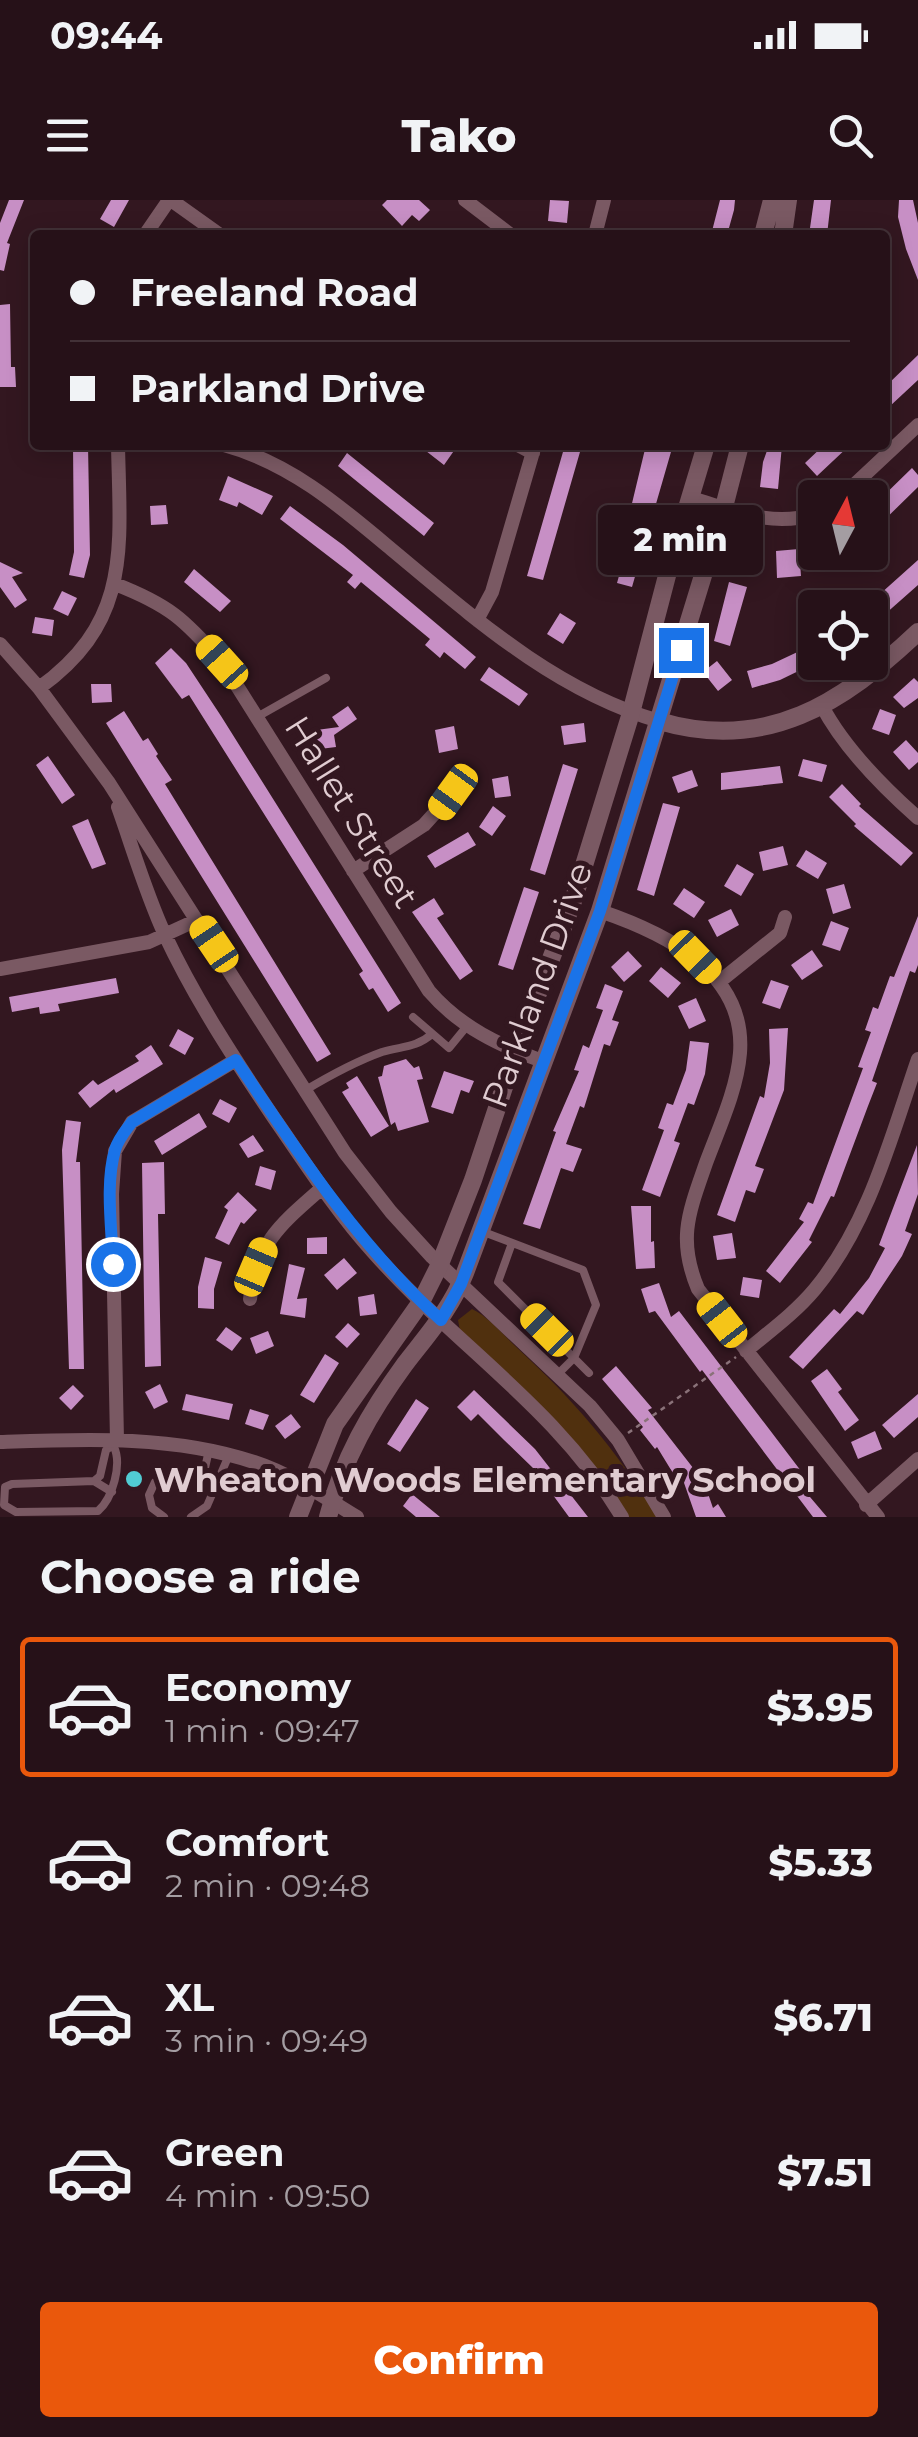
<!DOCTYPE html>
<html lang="en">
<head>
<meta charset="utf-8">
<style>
  body { margin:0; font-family:Montserrat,sans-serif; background:#2e1a21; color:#f1f3f6; height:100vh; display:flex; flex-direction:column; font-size:38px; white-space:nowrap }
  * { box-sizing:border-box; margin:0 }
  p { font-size:32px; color:#a49da2 }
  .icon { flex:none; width:55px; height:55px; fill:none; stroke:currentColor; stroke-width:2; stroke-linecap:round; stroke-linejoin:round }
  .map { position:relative; height:1317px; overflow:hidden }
  .details { display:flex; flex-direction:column; background:#261118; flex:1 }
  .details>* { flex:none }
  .banner { position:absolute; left:30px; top:30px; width:860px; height:220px; border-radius:10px; box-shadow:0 5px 25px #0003,0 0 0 2px #423137; display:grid; align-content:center; height:220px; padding:0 40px; background:#261118 }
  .needle { width:65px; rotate:7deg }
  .controls { position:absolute; left:798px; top:280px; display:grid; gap:20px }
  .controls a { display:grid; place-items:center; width:90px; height:90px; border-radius:10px; background:#261118; box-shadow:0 5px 25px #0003,0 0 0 2px #423137; font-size:50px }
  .end { position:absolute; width:45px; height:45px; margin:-22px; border:12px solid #1a73e8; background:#fff; box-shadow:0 0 0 5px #fff }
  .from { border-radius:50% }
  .bubble { position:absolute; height:70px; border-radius:10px; background:#261118; box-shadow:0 5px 25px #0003,0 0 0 2px #423137; font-size:32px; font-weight:800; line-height:70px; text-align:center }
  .car { position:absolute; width:30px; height:60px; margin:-30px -15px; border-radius:12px; box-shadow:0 0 8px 2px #0007; background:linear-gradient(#f5c518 24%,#345 0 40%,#f5c518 0 76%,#345 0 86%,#f5c518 0) }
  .banner b { display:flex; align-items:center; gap:35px; height:95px; font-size:38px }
  .banner b+b { border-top:2px solid #423137 }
  .banner i { width:25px; height:25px; background:#f1f3f6 }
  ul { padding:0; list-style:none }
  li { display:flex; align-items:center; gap:30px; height:140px; margin:0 20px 15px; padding:0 20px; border:5px solid transparent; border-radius:10px }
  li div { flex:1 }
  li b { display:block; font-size:38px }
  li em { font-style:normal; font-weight:800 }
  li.active { border-color:#ea580c }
  li>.icon { width:90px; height:90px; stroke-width:1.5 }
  h2 { padding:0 40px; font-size:45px; line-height:120px }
  .primary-button { display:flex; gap:20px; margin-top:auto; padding:20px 40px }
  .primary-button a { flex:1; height:115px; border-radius:10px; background:#ea580c; color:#fff; font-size:40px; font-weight:800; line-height:115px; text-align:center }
  .status { display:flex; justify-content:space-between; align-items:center; height:70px; padding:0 50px; background:#261118; direction:ltr }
  .status svg { height:28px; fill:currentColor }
  header { display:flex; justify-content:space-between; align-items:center; height:130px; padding:0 40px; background:#261118; font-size:45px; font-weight:800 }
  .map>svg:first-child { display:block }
</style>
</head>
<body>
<div class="status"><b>09:44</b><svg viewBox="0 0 49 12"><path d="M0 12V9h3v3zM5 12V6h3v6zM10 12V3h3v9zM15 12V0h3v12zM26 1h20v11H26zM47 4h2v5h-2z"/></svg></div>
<header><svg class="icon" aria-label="menu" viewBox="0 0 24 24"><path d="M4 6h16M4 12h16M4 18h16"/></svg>Tako<svg class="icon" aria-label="search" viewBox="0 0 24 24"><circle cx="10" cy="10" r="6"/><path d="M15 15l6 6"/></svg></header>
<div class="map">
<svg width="918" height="1317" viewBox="0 0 918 1317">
  <rect width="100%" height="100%" fill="#331720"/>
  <path fill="#50300e" d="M472,1109C487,1116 501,1132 513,1144C574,1200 614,1247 658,1317H629L607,1284L460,1131L458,1120Z"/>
  <path fill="#c78fc5" d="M9,0H24L7,43L10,44L4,71L0,70V23Z
    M111,0H129L114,27L100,19Z
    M387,0H419L430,10L419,21L412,15L402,26L382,5Z
    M550,0L569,1L567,23L548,21Z
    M720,0H735L734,10L727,35H711Z
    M814,0H831L827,35H809Z
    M899,0H913L918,23V80L906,49L898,17Z
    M10,104L11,167H15L16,187H0V105Z
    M918,155V180L889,207L885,202V187Z
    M73,245H88L90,355L84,378L69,375L74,352Z
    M430,245H458L444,265L426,251Z
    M565,245H582L543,380L527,376Z
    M646,245H673L632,387L617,383L634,322L628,320Z
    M769,245H782L778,289L760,287L763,262Z
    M824,245H850L817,276L805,263Z
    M347,253L434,323L424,336L338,266Z
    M912,268L918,275V287L870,334V309Z
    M228,276L273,296L262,315L239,302L237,307L219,300Z
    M166,305L168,324L151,325L150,306Z
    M290,306L343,345L476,457L465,469L444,452L440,458L425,445L430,439L361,382L355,389L347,382L353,375L280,319Z
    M740,343L758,348L752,369L734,365Z
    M799,349L801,376L777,378L776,351Z
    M918,360V385L875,423L870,417V403Z
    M0,362L23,373L12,377L27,400L15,408L0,387Z
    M194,369L231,401L220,412L184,382Z
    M729,382L747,387L730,446L714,441Z
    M62,391L77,398L68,416L53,409Z
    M560,413L576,423L563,444L547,434Z
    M35,417L54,420L52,436L32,433Z
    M815,433V463L780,480L752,488L747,471L772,464L806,448L801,442Z
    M171,448L186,463L221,516L401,803L388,812L373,788L369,790L359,774L363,771L189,495L182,499L155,463Z
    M717,461L732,480L718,491L703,472Z
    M489,467L528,494L519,506L480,480Z
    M914,478L918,482V498L904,508L893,497Z
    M91,484H111L112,502L92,503Z
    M348,506L357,519L334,535L336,547L312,550L309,531L339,527L332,517Z
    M880,509L896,515L889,535L872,529Z
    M124,511L143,541L148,538L158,554L156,556L172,580L165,584L331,854L317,862L106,523Z
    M584,523L586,542L564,545L561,526Z
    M454,526L458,549L439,553L435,530Z
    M906,540L918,553V562L909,570L893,552Z
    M48,556L75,595L62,604L36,565Z
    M803,559L827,565L822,582L798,576Z
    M563,564L578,569L545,675L530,670Z
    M780,566L783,583L721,590V573Z
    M692,570L698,586L678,593L672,577Z
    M508,576L511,596L495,598L492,579Z
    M842,584L861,604L859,606L913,653L901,666L854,626L856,624L829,597Z
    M663,603L680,607L654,696L637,690Z
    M493,606L506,616L492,636L479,627Z
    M88,619L106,664L92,669L72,626Z
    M468,632L476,645L435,668L427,656Z
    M783,646L788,665L763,671L759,652Z
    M806,650L827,663L818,679L796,666Z
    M737,664L754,674L741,696L724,686Z
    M844,684L851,708L833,714L826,689Z
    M524,687L539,692L513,770L498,765Z
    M684,688L705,702L694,718L673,704Z
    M434,698L444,714L437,718L473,771L460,780L412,712Z
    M731,709L739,725L717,737L708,720Z
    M918,716V765L915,773L910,771L884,846L872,881L877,883L868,906L834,997L831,996L809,1040L812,1042L780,1083L766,1071L804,1022L799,1019L808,1002L813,1004L863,868L858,867L871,832L865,830L873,807L878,809L890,776L894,777Z
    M831,721L849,728L840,751L822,745Z
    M812,750L823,766L802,780L791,765Z
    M628,751L642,766L624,782L611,767Z
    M661,767L681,783L668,798L649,781Z
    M116,778L119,793L58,804L60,811L40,814L39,807L12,812L9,797Z
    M771,780L789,786L780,809L762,803Z
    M605,784L623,791L612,820L619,822L610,846L604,844L584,908L580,906L566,944L582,949L573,972L561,968L540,1029L523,1024L556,932L553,931L579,871L574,870L583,845L589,848L603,810L596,808Z
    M696,798L706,821L689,829L678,806Z
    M788,828L784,890L755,966L764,969L755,993L746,990L735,1022L717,1015L760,896L764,898L770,863L769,829Z
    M178,829L194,838L185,855L169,846Z
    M690,841L709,843L705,874L694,905L688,903L674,941L680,943L660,997L642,990L664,930L658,928L667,903L673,905L686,870Z
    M151,845L163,864L150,872L116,893L114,889L90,908L78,893L93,880L98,885L139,861L135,856Z
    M406,859L414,868L419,866L423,879L417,880L429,922L398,931L395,922L391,925L378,877L382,876L384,866Z
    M444,871L474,881L469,893L461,890L453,914L431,907Z
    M357,876L389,926L371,937L342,892L349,888L346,883Z
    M220,899L237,908L229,923L212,914Z
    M199,913L207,927L162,955L154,941Z
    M66,920L81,922L76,962H80L84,1169H69L62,950Z
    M253,935L264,951L248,958L239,944Z
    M917,945L918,994L905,1031L912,1034L902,1056L863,1115L857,1111L803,1169L789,1157L834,1109L840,1114L869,1078L885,1048L879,1045Z
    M164,962L165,1014H158L161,1166L145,1167L142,963Z
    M260,966L276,971L271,990L255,985Z
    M238,992L257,1010L244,1024L241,1022L229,1045L215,1038L228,1010L224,1007Z
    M631,1006H651V1042L654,1041L655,1068L636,1069Z
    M732,1033L736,1058L717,1060L713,1036Z
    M327,1037V1054H307V1038Z
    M205,1057L222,1062L214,1089V1109L198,1108V1087Z
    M344,1058L357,1073L337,1090L324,1075Z
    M289,1064L305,1068L297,1099L307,1098L305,1118L280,1114Z
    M743,1077L762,1080L759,1098L740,1095Z
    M659,1083L671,1117L679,1111L817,1292L810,1297L827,1317H813L702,1170L700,1172L655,1111L649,1113L641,1089Z
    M374,1094L377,1114L360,1116L358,1097Z
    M348,1123L360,1134L347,1148L335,1137Z
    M226,1127L242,1138L232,1151L216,1140Z
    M268,1131L274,1146L256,1154L250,1138Z
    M325,1154L339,1163L314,1203L300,1195Z
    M616,1166L652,1208L648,1210L704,1282L713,1308L718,1304L726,1317H696L683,1280L679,1283L657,1247L655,1249L640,1230L643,1227L602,1179Z
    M827,1169L842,1189L838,1192L859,1220L845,1231L811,1181Z
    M160,1184L168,1202L154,1209L145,1192Z
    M73,1185L84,1196L71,1210L59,1198Z
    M474,1190L535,1249L588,1317H569L534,1269L504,1240L478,1214L471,1221L457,1207Z
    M186,1194L233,1204L229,1220L182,1210Z
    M918,1194V1217L894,1238L882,1225Z
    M416,1199L429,1208L400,1252L387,1244Z
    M250,1209L269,1215L263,1230L245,1224Z
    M291,1214L301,1227L285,1239L275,1226Z
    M875,1231L882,1249L858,1259L851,1242Z
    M412,1294L440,1317H416L403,1306Z"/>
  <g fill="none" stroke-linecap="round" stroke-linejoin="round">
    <path stroke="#8a7279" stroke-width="2.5" stroke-dasharray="5 5" stroke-linecap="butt" d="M628,1233L736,1157"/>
    <path stroke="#7a5963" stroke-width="8" d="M257,517L326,478
      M413,817L449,848L467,826
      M304,891C329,876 354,862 382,852C402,846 416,848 432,834
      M481,1031L583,1070L596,1105L574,1158L557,1175
      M512,1043L498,1082L589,1173
      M94,1281L100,1276L106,1250L115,1244
      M112,1292L94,1281L12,1284L5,1287L4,1305L16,1312L98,1311C113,1298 122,1264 114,1247
      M164,1317L152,1308L149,1295L155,1282L166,1278L198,1276L205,1268L209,1250
      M191,1317L207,1306L229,1255"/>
    <path stroke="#7a5963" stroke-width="14" d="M171,0L220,35
      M465,0L511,35
      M145,35L169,0
      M595,35L604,0
      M224,245C290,263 340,306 391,349C473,417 555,491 659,521
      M518,245L533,253
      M691,298C733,310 772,328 815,314
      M840,298L918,225
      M115,384C169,405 184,419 222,462L429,791C460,827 500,846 545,862
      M477,420L492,392L535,245
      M0,444L39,488L109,583L345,953L391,1012L432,1057L590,1206L618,1240L664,1317
      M39,488C132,421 120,348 118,245
      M822,506C844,548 883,587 918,618
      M118,607C133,649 146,694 165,735C195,799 235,860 274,918C306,964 336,1011 373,1052C456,1146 557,1208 622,1317
      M353,671L424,625L453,593
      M600,711C665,733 746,772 740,853C737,890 719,928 706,963C689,1012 677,1039 698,1089L878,1317
      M0,769L149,742L197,720
      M719,782L780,733L785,717
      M250,1099C257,1042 281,1024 322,988
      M746,1151C770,1131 795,1113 815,1089C869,1024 891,937 918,859
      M117,1240L112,994L115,951L132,922L236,860
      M0,1242C85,1239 173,1235 254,1262C291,1274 324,1297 357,1317
      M866,1305L918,1259"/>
    <path stroke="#7a5963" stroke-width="18" d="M763,35L772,0
      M783,35L788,0
      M659,521C766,553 843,503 918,432
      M298,1317L335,1224L421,1102L440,1064L473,980L516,851L573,701L631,513L669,368L706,245
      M328,1317C343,1259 370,1212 405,1164C428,1134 451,1109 465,1073L600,711L724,307L740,245"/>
  </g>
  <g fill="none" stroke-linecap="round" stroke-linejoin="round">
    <path stroke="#1a73e8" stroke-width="12" d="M113,1064C112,1029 105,984 115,950C118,939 126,930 132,922L236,860C298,953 358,1045 441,1120L461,1084L600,711L681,450"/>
  </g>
  <circle fill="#51ccd3" stroke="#331720" stroke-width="4" cx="134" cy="1279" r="10"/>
  <g text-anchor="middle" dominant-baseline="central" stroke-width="10" stroke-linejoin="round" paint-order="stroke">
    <g font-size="35" fill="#e0ccd1" stroke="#331720">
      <text transform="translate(352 612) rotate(58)">Hallet Street</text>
      <text transform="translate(537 785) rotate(-70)">Parkland Drive</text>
    </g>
    <g font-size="35" font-weight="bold" fill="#e0ccd1" stroke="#331720" text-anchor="start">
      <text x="154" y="1279">Wheaton Woods Elementary School</text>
    </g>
  </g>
</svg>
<div class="controls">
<a><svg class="needle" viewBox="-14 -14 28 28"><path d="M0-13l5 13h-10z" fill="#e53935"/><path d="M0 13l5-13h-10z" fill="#a49da2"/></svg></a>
<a><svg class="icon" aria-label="locate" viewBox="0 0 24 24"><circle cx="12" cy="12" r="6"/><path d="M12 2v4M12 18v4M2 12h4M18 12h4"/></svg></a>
</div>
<i class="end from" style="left:113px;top:1064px"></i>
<i class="end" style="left:681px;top:450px"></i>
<div class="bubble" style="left:598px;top:305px;width:165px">2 min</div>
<i class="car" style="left:222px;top:462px;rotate:318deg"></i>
<i class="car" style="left:453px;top:592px;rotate:216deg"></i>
<i class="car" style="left:214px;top:744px;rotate:326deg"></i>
<i class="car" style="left:695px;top:757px;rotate:136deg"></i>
<i class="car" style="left:256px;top:1067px;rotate:23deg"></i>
<i class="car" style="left:722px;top:1120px;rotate:322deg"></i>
<i class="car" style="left:547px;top:1130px;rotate:315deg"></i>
<div class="banner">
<b><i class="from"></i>Freeland Road</b>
<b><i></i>Parkland Drive</b>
</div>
</div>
<section class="details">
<h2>Choose a ride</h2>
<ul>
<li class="active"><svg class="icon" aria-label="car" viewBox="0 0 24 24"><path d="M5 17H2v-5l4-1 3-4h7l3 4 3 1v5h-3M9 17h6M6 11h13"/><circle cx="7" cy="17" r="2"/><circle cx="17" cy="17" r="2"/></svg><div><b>Economy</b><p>1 min · 09:47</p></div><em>$3.95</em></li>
<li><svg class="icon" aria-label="car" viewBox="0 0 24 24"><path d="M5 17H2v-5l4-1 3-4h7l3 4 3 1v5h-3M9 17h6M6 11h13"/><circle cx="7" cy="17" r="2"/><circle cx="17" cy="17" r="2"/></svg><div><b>Comfort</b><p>2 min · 09:48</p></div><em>$5.33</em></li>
<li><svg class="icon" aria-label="car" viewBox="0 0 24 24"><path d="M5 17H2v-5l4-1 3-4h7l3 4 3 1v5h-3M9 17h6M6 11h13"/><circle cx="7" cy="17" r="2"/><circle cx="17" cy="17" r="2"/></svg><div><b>XL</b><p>3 min · 09:49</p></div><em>$6.71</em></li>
<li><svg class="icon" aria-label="car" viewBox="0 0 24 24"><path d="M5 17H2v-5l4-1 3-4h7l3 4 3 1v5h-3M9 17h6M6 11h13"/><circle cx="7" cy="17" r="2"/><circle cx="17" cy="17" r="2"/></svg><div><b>Green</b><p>4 min · 09:50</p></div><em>$7.51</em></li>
</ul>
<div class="primary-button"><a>Confirm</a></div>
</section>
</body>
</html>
